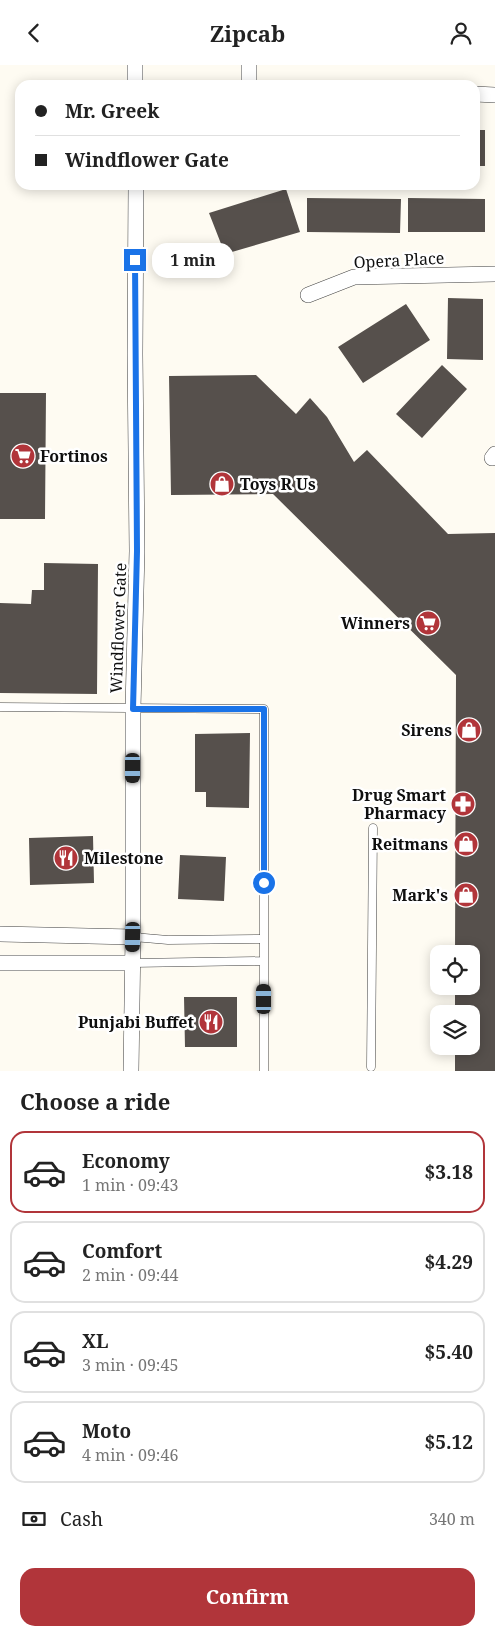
<!DOCTYPE html>
<html lang="en">
<head>
<meta charset="utf-8">
<style>
  body { margin:0; font-family:"Noto Serif",serif; background:#f6f6f6; color:#222; height:100vh; display:flex; flex-direction:column; font-size:19px; white-space:nowrap }
  * { box-sizing:border-box; margin:0 }
  p { font-size:16px; color:#767676 }
  .icon { flex:none; width:28px; height:28px; fill:none; stroke:currentColor; stroke-width:2; stroke-linecap:round; stroke-linejoin:round }
  .map { position:relative; height:1006px; overflow:hidden }
  .panel { display:flex; flex-direction:column; background:#fff; flex:1 }
  .panel>* { flex:none }
  .guide { position:absolute; left:15px; top:15px; width:465px; height:110px; border-radius:15px; box-shadow:0 2px 12px #0003; display:grid; align-content:center; height:110px; padding:0 20px; background:#fff }
  .controls { position:absolute; left:430px; top:880px; display:grid; gap:10px }
  .controls a { display:grid; place-items:center; width:50px; height:50px; border-radius:10px; background:#fff; box-shadow:0 2px 12px #0003; font-size:25px }
  .end { position:absolute; width:22px; height:22px; margin:-11px; border:6px solid #1a73e8; background:#fff; box-shadow:0 0 0 2px #fff }
  .from { border-radius:50% }
  .bubble { position:absolute; height:35px; border-radius:15px; background:#fff; box-shadow:0 2px 12px #0003; font-size:16px; font-weight:700; line-height:35px; text-align:center }
  .car { position:absolute; width:15px; height:30px; margin:-15px -8px; border-radius:6px; box-shadow:0 0 4px 1px #0007; background:linear-gradient(#222 24%,#8ab4d8 0 40%,#222 0 76%,#8ab4d8 0 86%,#222 0) }
  .guide b { display:flex; align-items:center; gap:18px; height:48px; font-size:19px }
  .guide b+b { border-top:1px solid #e0e0e0 }
  .guide i { width:12px; height:12px; background:#222 }
  ul { padding:0; list-style:none }
  li { display:flex; align-items:center; gap:15px; height:82px; margin:0 10px 8px; padding:0 10px; border:2px solid #e0e0e0; border-radius:15px }
  li div { flex:1 }
  li b { display:block; font-size:19px }
  li em { font-style:normal; font-weight:700 }
  li.selected { border-color:#b1353a }
  li>.icon { width:45px; height:45px; stroke-width:1.5 }
  h2 { padding:0 20px; font-size:22px; line-height:60px }
  .pay { display:flex; align-items:center; gap:12px; height:55px; padding:0 20px; font-size:19px }
  .pay p { margin-inline-start:auto }
  .cta { display:flex; gap:10px; margin-top:auto; padding:10px 20px }
  .cta a { flex:1; height:58px; border-radius:15px; background:#b1353a; color:#fff; font-size:20px; font-weight:700; line-height:58px; text-align:center }
  header { display:flex; justify-content:space-between; align-items:center; height:65px; padding:0 20px; background:#fff; font-size:22px; font-weight:700 }
  .map>svg:first-child { display:block }
</style>
</head>
<body>
<header><svg class="icon" aria-label="back" viewBox="0 0 24 24"><path d="M15 5l-7 7 7 7"/></svg>Zipcab<svg class="icon" aria-label="person" viewBox="0 0 24 24"><circle cx="12" cy="8" r="4"/><path d="M4 21q1-7 8-7t8 7"/></svg></header>
<div class="map">
<svg width="495" height="1006" viewBox="0 0 495 1006">
  <rect width="100%" height="100%" fill="#fefbf2"/>
  <path fill="#56504c" d="M475,65H485V101H475Z
    M286,124L300,167L225,189L209,148Z
    M307,133L401,134L400,168L307,167Z
    M408,133L485,134V167H408Z
    M448,233L483,234V295L447,294Z
    M406,239L430,275L363,318L338,282Z
    M442,300L467,324L422,373L396,349Z
    M256,310L296,349L310,333L327,352L354,397L367,385L448,469L495,468V1006H455V981H471V949H455V921H471V889H455L456,610L273,429L171,430L169,311Z
    M0,328H46L45,454H0Z
    M44,498L98,499L97,629L0,628V538L31,539L32,525H44Z
    M250,668L249,743L206,742V727H195V669Z
    M93,771L94,818L30,820L29,773Z
    M180,790L226,792L224,836L178,834Z
    M184,932H237V982H185Z"/>
  <g fill="none" stroke-linecap="round" stroke-linejoin="round">
    <defs>
      <path id="service" d="M0,642L264,644V1006
        M133,872L168,875L264,874
        M133,898L264,896
        M371,1002L373,763"/>
      <path id="minor" d="M135,0V20
        M249,20V0
        M475,29L495,30
        M308,230L354,212L495,209
        M492,393L495,389
        M0,869L133,872
        M0,898H133
        M131,1006L133,872V643L137,486L135,289L136,120"/>
    </defs>
    <use href="#service" stroke="#424242" stroke-width="9"/>
    <use href="#minor" stroke="#424242" stroke-width="16"/>
    <use href="#service" stroke="#fff" stroke-width="8"/>
    <use href="#minor" stroke="#fff" stroke-width="15"/>
  </g>
  <g fill="none" stroke-linecap="round" stroke-linejoin="round">
    <path stroke="#1a73e8" stroke-width="6" d="M135,195L137,486L133,644H264V818"/>
  </g>
  <defs>
    <symbol id="supermarket-disc" viewBox="-11 -11 22 22"><circle r="9.5" fill="#b1353a" stroke="#fff"/><path d="M-6-5.5h2.5l.6 2H6L4.5 2H-2.5L-4.4-4H-6ZM-1.5 3.2a1.3 1.3 0 1 0 .1 0ZM3 3.2a1.3 1.3 0 1 0 .1 0Z" fill="#fff"/></symbol>
    <symbol id="shop-disc" viewBox="-11 -11 22 22"><circle r="9.5" fill="#b1353a" stroke="#fff"/><path d="M-5-2.5h2.3a2.7 3.5 0 0 1 5.4 0H5L5.5 6h-11ZM-1.5-2.5h3a1.5 2.3 0 0 0-3 0Z" fill="#fff"/></symbol>
    <symbol id="pharmacy-disc" viewBox="-11 -11 22 22"><circle r="9.5" fill="#b1353a" stroke="#fff"/><path d="M-2-6h4v4h4v4h-4v4h-4v-4h-4v-4h4Z" fill="#fff"/></symbol>
    <symbol id="restaurant-disc" viewBox="-11 -11 22 22"><circle r="9.5" fill="#b1353a" stroke="#fff"/><path d="M-5-6h1v4h1v-4h1v4h1v-4h1v5L-1.5 .5V6h-2V.5L-5-1ZM5-6V6H3V1.5H1.5Q1.5-4 5-6Z" fill="#fff"/></symbol>
  </defs>
  <g fill-rule="evenodd">
    <use href="#supermarket-disc" x="9" y="377" width="28" height="28"/>
    <use href="#shop-disc" x="208" y="405" width="28" height="28"/>
    <use href="#supermarket-disc" x="414" y="544" width="28" height="28"/>
    <use href="#shop-disc" x="455" y="651" width="28" height="28"/>
    <use href="#pharmacy-disc" x="449" y="725" width="28" height="28"/>
    <use href="#shop-disc" x="452" y="765" width="28" height="28"/>
    <use href="#restaurant-disc" x="52" y="779" width="28" height="28"/>
    <use href="#shop-disc" x="452" y="816" width="28" height="28"/>
    <use href="#restaurant-disc" x="197" y="943" width="28" height="28"/>
  </g>
  <g text-anchor="middle" dominant-baseline="central" stroke-width="5" stroke-linejoin="round" paint-order="stroke">
    <g font-size="16" fill="#0f0f0f" stroke="#fff">
      <text transform="translate(399 195) rotate(-3)">Opera Place</text>
      <text transform="translate(118 563) rotate(-88)">Windflower Gate</text>
    </g>
    <g font-size="16" font-weight="bold" fill="#0f0f0f" stroke="#fff" text-anchor="end">
      <text x="40" y="391" text-anchor="start">Fortinos</text>
      <text x="240" y="419" text-anchor="start">Toys R Us</text>
      <text x="410" y="558">Winners</text>
      <text x="452" y="665">Sirens</text>
      <text x="446" y="730">Drug Smart<tspan x="446" dy="18">Pharmacy</tspan></text>
      <text x="448" y="779">Reitmans</text>
      <text x="84" y="793" text-anchor="start">Milestone</text>
      <text x="448" y="830">Mark's</text>
      <text x="194" y="957">Punjabi Buffet</text>
    </g>
  </g>
</svg>
<div class="controls">
<a><svg class="icon" aria-label="locate" viewBox="0 0 24 24"><circle cx="12" cy="12" r="6"/><path d="M12 2v4M12 18v4M2 12h4M18 12h4"/></svg></a>
<a><svg class="icon" aria-label="layers" viewBox="0 0 24 24"><path d="M12 4l9 5-9 5-9-5zM3 14l9 5 9-5"/></svg></a>
</div>
<i class="end from" style="left:264px;top:818px"></i>
<i class="end" style="left:135px;top:195px"></i>
<div class="bubble" style="left:152px;top:178px;width:82px">1 min</div>
<i class="car" style="left:133px;top:703px;rotate:180deg"></i>
<i class="car" style="left:133px;top:872px;rotate:181deg"></i>
<i class="car" style="left:264px;top:934px;rotate:0deg"></i>
<div class="guide">
<b><i class="from"></i>Mr. Greek</b>
<b><i></i>Windflower Gate</b>
</div>
</div>
<section class="panel">
<h2>Choose a ride</h2>
<ul>
<li class="selected"><svg class="icon" aria-label="car" viewBox="0 0 24 24"><path d="M5 17H2v-5l4-1 3-4h7l3 4 3 1v5h-3M9 17h6M6 11h13"/><circle cx="7" cy="17" r="2"/><circle cx="17" cy="17" r="2"/></svg><div><b>Economy</b><p>1 min · 09:43</p></div><em>$3.18</em></li>
<li><svg class="icon" aria-label="car" viewBox="0 0 24 24"><path d="M5 17H2v-5l4-1 3-4h7l3 4 3 1v5h-3M9 17h6M6 11h13"/><circle cx="7" cy="17" r="2"/><circle cx="17" cy="17" r="2"/></svg><div><b>Comfort</b><p>2 min · 09:44</p></div><em>$4.29</em></li>
<li><svg class="icon" aria-label="car" viewBox="0 0 24 24"><path d="M5 17H2v-5l4-1 3-4h7l3 4 3 1v5h-3M9 17h6M6 11h13"/><circle cx="7" cy="17" r="2"/><circle cx="17" cy="17" r="2"/></svg><div><b>XL</b><p>3 min · 09:45</p></div><em>$5.40</em></li>
<li><svg class="icon" aria-label="car" viewBox="0 0 24 24"><path d="M5 17H2v-5l4-1 3-4h7l3 4 3 1v5h-3M9 17h6M6 11h13"/><circle cx="7" cy="17" r="2"/><circle cx="17" cy="17" r="2"/></svg><div><b>Moto</b><p>4 min · 09:46</p></div><em>$5.12</em></li>
</ul>
<div class="pay"><svg class="icon" aria-label="cash" viewBox="0 0 24 24"><path d="M3 7h18v10H3z"/><circle cx="12" cy="12" r="2"/></svg>Cash<p>340 m</p></div>
<div class="cta"><a>Confirm</a></div>
</section>
</body>
</html>
